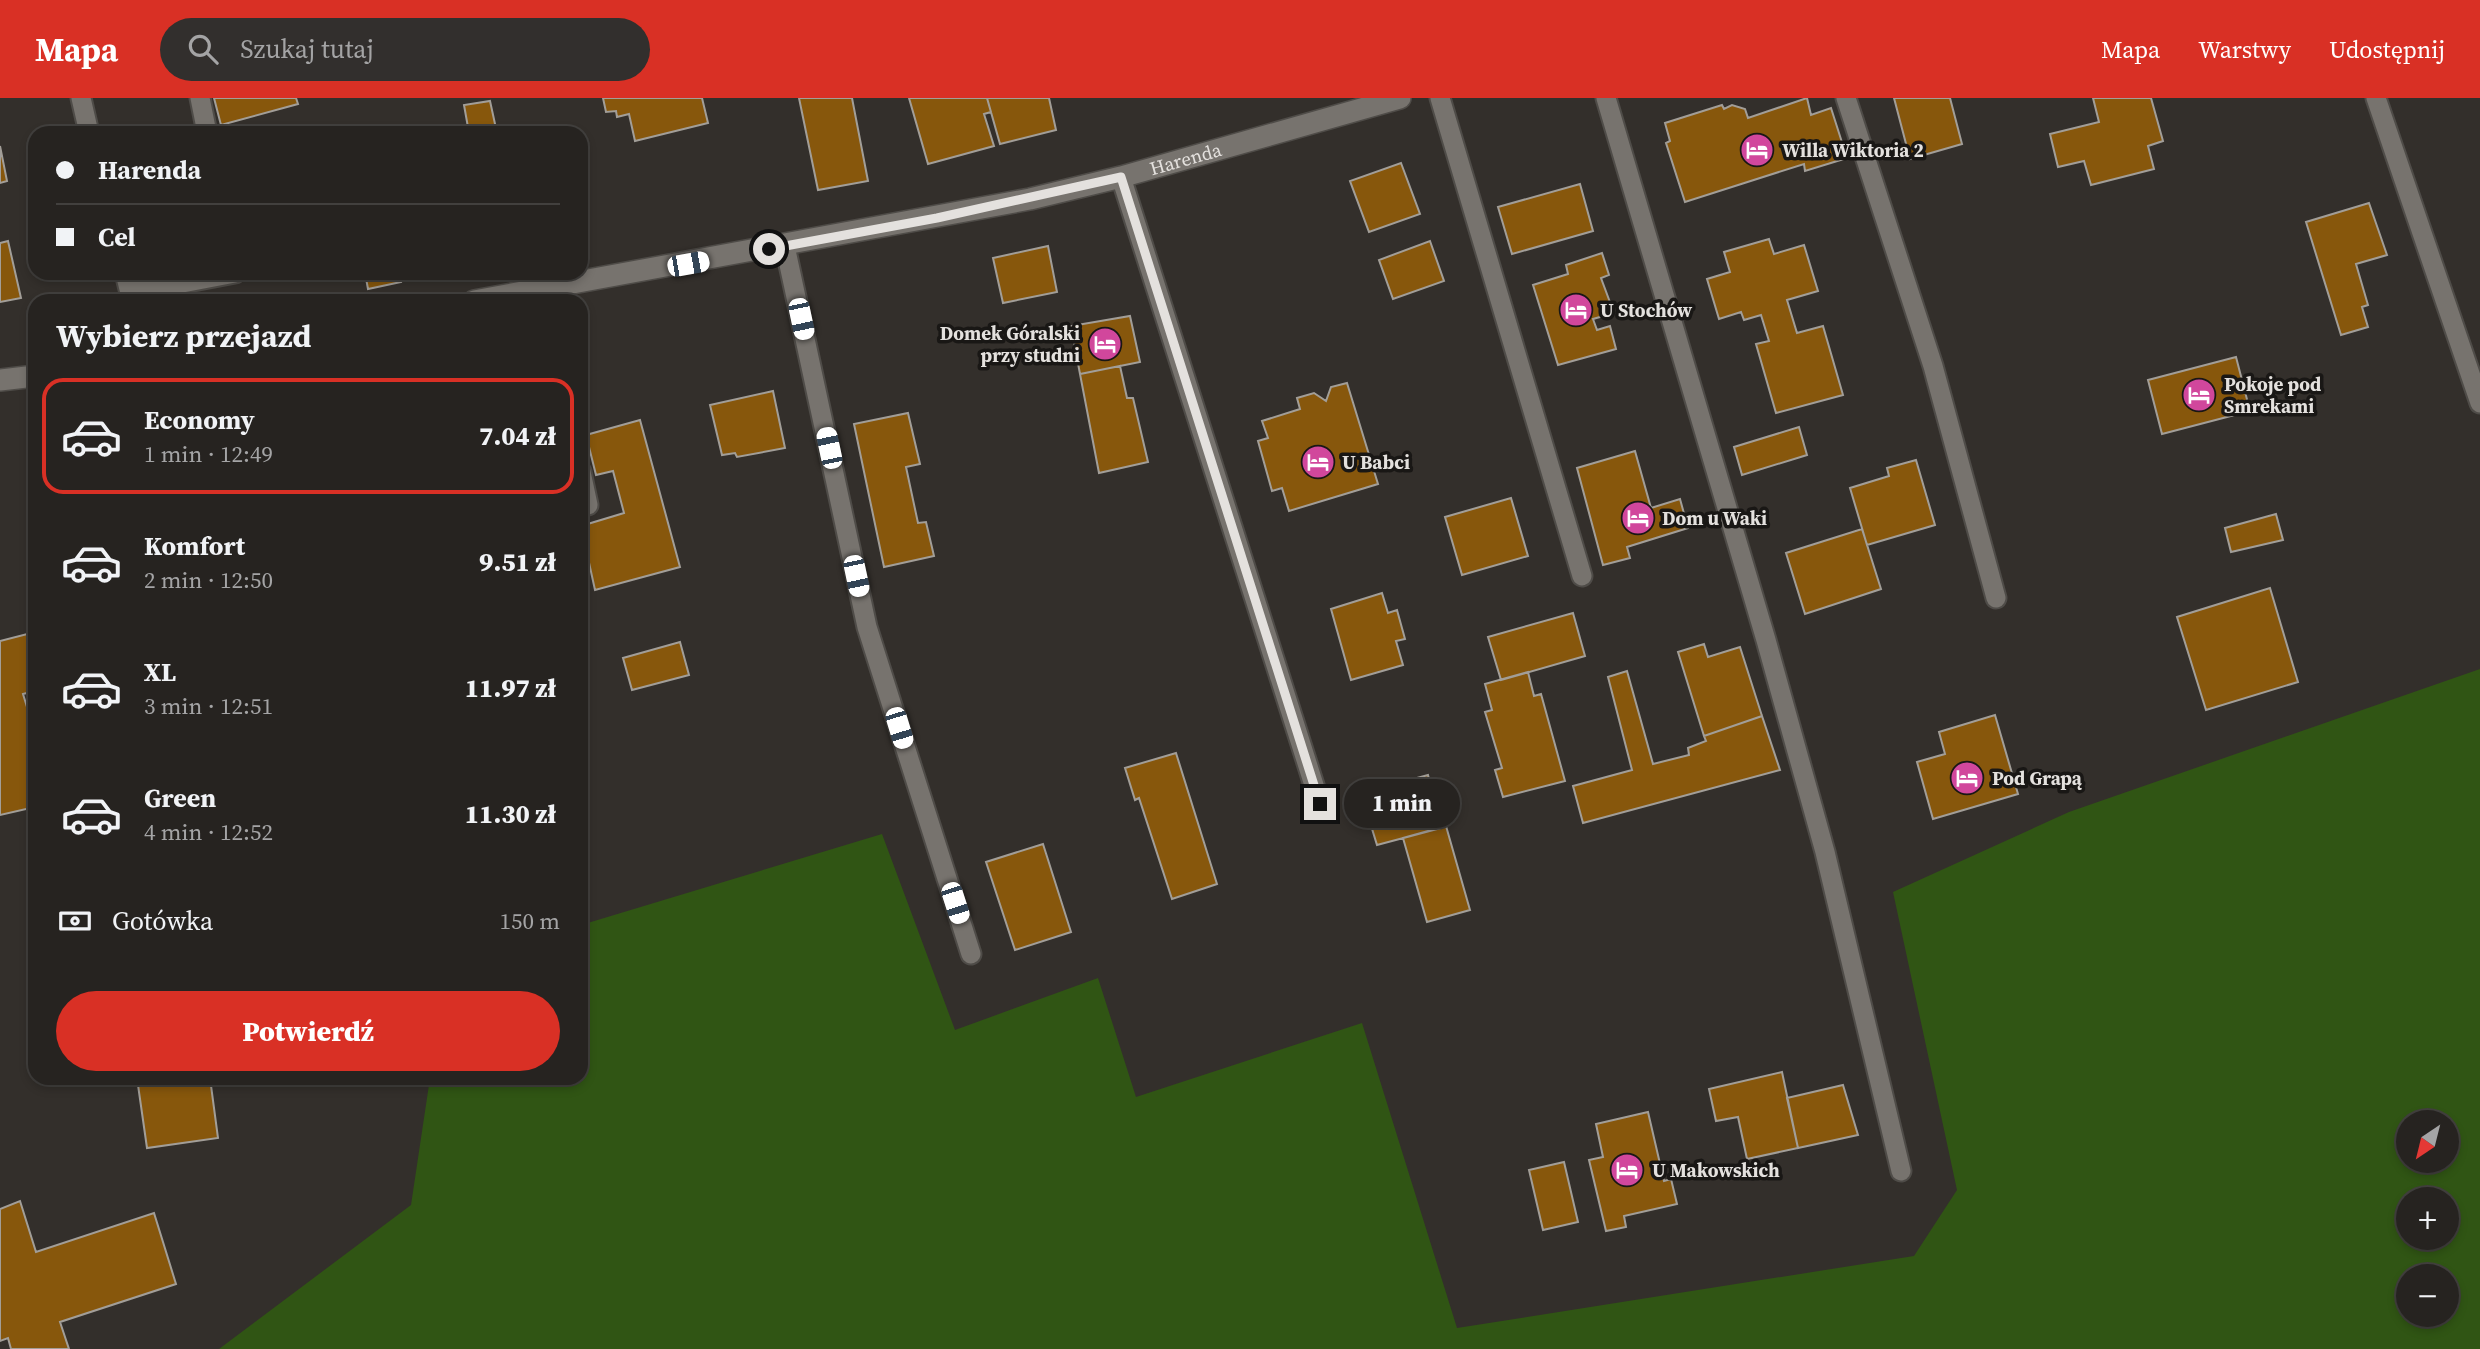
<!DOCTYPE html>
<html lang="pl">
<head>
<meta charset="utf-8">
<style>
  body { margin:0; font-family:"Source Serif 4",serif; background:#322f2d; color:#f1f3f6; height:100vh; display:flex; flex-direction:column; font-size:26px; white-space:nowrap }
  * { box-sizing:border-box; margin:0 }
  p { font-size:23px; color:#a4a4a5 }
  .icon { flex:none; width:38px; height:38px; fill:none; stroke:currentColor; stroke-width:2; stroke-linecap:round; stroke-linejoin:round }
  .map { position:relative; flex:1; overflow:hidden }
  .drawer { position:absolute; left:28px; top:196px; width:560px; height:791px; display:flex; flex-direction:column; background:#262320; border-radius:21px; box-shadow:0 4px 10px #0003,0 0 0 2px #42403e }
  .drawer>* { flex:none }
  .banner { position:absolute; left:28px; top:28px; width:560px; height:154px; border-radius:21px; box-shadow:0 4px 10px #0003,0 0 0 2px #42403e; display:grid; align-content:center; height:154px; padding:0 28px; background:#262320 }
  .needle { width:46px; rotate:215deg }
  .tools { position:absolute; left:2396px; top:1012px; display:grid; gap:14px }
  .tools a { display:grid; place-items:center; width:63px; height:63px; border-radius:50%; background:#262320; box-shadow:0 4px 10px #0003,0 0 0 2px #42403e; font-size:35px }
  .end { position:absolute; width:32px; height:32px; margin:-16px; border:9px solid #e4e1de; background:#111; box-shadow:0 0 0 4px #111 }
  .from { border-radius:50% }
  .bubble { position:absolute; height:49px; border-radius:24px; background:#262320; box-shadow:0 4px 10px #0003,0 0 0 2px #42403e; font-size:23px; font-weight:800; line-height:49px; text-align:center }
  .car { position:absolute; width:21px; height:42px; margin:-21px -10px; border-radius:9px; box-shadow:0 0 5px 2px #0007; background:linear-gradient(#fff 24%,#345 0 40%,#fff 0 76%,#345 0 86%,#fff 0) }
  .banner b { display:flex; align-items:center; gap:24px; height:66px; font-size:26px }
  .banner b+b { border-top:2px solid #42403e }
  .banner i { width:18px; height:18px; background:#f1f3f6 }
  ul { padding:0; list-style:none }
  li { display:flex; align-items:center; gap:21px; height:116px; margin:0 14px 10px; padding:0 14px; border:4px solid transparent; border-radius:21px }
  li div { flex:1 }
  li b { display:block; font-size:26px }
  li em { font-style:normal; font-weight:800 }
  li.on { border-color:#d93025 }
  li>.icon { width:63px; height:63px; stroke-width:1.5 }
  h2 { padding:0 28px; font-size:32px; line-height:84px }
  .pay { display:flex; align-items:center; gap:18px; height:77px; padding:0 28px; font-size:26px }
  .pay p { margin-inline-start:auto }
  .cta { display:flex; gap:14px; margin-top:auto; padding:14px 28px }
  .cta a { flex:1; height:80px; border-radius:42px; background:#d93025; color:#fff; font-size:28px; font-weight:800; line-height:80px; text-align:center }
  header { display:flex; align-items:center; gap:42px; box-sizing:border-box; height:98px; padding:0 35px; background:#d93025; color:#fff }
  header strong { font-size:33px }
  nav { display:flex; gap:38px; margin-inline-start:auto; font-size:24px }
  .search { width:490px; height:63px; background:#322f2d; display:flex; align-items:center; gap:18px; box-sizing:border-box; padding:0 24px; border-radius:38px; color:#a4a4a5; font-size:26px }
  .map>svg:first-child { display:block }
</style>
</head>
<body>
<header>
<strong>Mapa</strong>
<div class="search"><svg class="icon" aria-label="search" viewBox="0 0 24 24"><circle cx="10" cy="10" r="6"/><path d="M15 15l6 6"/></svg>Szukaj tutaj</div>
<nav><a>Mapa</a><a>Warstwy</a><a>Udostępnij</a></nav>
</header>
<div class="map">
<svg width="2480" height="1251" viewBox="0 0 2480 1251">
  <rect width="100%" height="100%" fill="#332f2b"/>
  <path fill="#305514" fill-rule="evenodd" d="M2480,571V1251H219L411,1107L430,980H581V827L882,736L955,932L1098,880L1136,999L1362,925L1457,1230L1914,1158L1957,1092L1893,794L2069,714ZM2408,1024H2446V1062H2408ZM2408,1101H2446V1139H2408ZM2408,1178H2446V1216H2408Z"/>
  <path fill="#87570c" stroke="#a29e98" stroke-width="2" d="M214,0H296L298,6L221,27Z
    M603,0H702L708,25L635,43L629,16L617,19L616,13L606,14Z
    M799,0H852L868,83L818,92Z
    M909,0H987L991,14L984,16L994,48L928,66Z
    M987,0H1049L1056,32L1000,46Z
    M1807,0L1811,17L1831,10L1847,60L1805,73L1804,66L1685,104L1666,45L1670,43L1665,25L1722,7L1724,11L1732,7L1745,11L1748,20Z
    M1894,0H1950L1962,46L1910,61Z
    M2093,0H2151L2163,43L2148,48L2154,71L2091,87L2084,63L2058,69L2050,36L2099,24Z
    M490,3L497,35H469L464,7Z
    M181,28L183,35H159Z
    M0,48L7,83L0,85Z
    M1401,65L1420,116L1369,134L1350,83Z
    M1580,86L1593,133L1512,156L1498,109Z
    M2369,105L2387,157L2356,166L2368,207L2362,209L2368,229L2341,237L2306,124Z
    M1769,141L1774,156L1804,147L1818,193L1787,202L1797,235L1823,228L1843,297L1776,315L1756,246L1769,243L1761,217L1744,222L1741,214L1719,221L1707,181L1730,174L1724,154Z
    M8,143L21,200L0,204V145Z
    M1430,143L1444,183L1393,201L1379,162Z
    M1048,148L1057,194L1003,205L993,160Z
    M1602,155L1609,177L1601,180L1614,215L1593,221L1597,232L1610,228L1616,251L1558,267L1533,187L1568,176L1566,167Z
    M365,175H399L401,184L368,191Z
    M1130,218L1140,264L1080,276L1071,228Z
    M2236,259L2250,313L2162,336L2148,282Z
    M1120,268L1127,300H1133L1148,364L1099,375L1080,276Z
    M1347,285L1378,386L1289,413L1282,390L1272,393L1258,343L1268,340L1262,323L1300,311L1297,300L1314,295L1326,303L1331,289Z
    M773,293L785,350L737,359L735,355L722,357L710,307Z
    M908,315L920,366L906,369L918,425L926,424L934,458L884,469L854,326Z
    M640,322L680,469L595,492L581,428L624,415L613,373L596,377L586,337Z
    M1799,329L1807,357L1742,377L1734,349Z
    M1635,353L1651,410L1680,401L1688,430L1627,449L1630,460L1603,467L1577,370Z
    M1916,362L1935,427L1867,447L1850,390L1889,378L1887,370Z
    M1511,400L1528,458L1462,477L1445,419Z
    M2276,416L2283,442L2231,454L2225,430Z
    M1862,431L1881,491L1805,516L1786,455Z
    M2270,490L2298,584L2206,612L2177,519Z
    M1382,495L1388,515L1397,512L1405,541L1396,543L1403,567L1351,582L1331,511Z
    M1573,515L1585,558L1501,582L1488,539Z
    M35,534V593L23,596L35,635V709L0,717V543Z
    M680,544L689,577L632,592L623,560Z
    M1704,546L1708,559L1740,549L1762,618L1704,638L1678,554Z
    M1627,573L1653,666L1689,657L1688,650L1706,643L1704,638L1762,618L1780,672L1583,725L1573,688L1632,672L1608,579Z
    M1528,574L1534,598L1541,596L1565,683L1503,699L1495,672L1502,670L1485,614L1492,612L1485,586Z
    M1995,617L2018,696L1933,721L1917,664L1945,656L1939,634Z
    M1176,655L1217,786L1172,801L1139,700L1135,702L1125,670Z
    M1428,677L1441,730L1377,747L1361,695Z
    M1446,728L1470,812L1427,824L1403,740Z
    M1043,746L1071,834L1015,852L986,764Z
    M1782,974L1798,1050L1747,1061L1738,1019L1716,1023L1709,991Z
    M137,980H210L218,1040L147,1050Z
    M1843,987L1858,1037L1798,1050L1787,1000Z
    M1648,1014L1664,1083L1671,1081L1677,1106L1624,1118L1626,1129L1606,1133L1589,1062L1603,1059L1596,1026Z
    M1564,1064L1578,1124L1543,1132L1529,1072Z
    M20,1103L36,1154L154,1115L176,1186L60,1224L69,1251H11L8,1240L0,1243V1111Z"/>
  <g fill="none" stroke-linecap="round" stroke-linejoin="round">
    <defs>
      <path id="service" d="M81,0L89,35
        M200,0L207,35
        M1440,0L1582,478
        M1606,0L1766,542L1825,754L1901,1073
        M1846,0L1933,268L1996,500
        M2376,0L2480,305
        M1121,79L1320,706
        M785,148L867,529L971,856
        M125,175L132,203
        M130,195L235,175
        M581,374L588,407"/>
      <g id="minor">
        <path id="s1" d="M474,203L1030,101L1121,79L1400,0"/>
        <path d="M0,282L35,278"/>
      </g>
    </defs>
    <use href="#service" stroke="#4f4c48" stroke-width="23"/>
    <use href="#minor" stroke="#4f4c48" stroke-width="24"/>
    <use href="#service" stroke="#77736e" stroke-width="19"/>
    <use href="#minor" stroke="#77736e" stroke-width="21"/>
  </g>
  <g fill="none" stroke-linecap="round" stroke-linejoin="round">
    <path stroke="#e4e1de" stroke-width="9" d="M769,151L937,120L1121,79L1320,706"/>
  </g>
  <defs>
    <symbol id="hotel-disc" viewBox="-11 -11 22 22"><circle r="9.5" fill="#d1479c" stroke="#191715"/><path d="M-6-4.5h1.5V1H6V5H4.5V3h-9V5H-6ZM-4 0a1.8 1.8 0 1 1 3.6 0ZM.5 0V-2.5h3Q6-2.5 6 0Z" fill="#fff"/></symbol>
  </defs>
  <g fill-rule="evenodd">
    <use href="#hotel-disc" x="1738" y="33" width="38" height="38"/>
    <use href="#hotel-disc" x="1557" y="193" width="38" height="38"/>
    <use href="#hotel-disc" x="1086" y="227" width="38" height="38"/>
    <use href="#hotel-disc" x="2180" y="278" width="38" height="38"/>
    <use href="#hotel-disc" x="1299" y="345" width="38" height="38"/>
    <use href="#hotel-disc" x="1619" y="401" width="38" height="38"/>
    <use href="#hotel-disc" x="1948" y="661" width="38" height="38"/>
    <use href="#hotel-disc" x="1608" y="1053" width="38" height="38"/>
  </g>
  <g text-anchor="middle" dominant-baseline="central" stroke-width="7" stroke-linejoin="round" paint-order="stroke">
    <g font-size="19" font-weight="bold" fill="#e4e1de" stroke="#191715" text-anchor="start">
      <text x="1782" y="52">Willa Wiktoria 2</text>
      <text x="1600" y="212">U Stochów</text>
      <text x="1080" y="235" text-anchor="end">Domek Góralski<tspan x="1080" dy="22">przy studni</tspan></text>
      <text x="2224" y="286">Pokoje pod<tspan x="2224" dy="22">Smrekami</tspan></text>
      <text x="1342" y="364">U Babci</text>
      <text x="1662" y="420">Dom u Waki</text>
      <text x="1992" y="680">Pod Grapą</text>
      <text x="1652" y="1072">U Makowskich</text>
    </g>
    <g font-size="19" fill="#e4e1de" stroke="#191715">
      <text stroke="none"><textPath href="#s1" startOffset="726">Harenda</textPath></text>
    </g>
  </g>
</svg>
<div class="tools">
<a><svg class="needle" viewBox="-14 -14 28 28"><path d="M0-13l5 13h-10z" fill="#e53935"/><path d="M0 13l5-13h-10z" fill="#a4a4a5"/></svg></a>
<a>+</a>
<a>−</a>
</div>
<i class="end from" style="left:769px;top:151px"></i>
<i class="end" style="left:1320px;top:706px"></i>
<div class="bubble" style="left:1344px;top:681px;width:116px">1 min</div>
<i class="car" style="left:688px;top:166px;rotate:80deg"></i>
<i class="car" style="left:801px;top:221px;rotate:168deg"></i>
<i class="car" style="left:829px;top:350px;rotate:348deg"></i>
<i class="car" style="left:856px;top:478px;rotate:168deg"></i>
<i class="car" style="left:899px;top:630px;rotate:163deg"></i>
<i class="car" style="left:955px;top:805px;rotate:162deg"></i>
<div class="banner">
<b><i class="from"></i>Harenda</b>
<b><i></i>Cel</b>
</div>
<section class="drawer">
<h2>Wybierz przejazd</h2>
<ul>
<li class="on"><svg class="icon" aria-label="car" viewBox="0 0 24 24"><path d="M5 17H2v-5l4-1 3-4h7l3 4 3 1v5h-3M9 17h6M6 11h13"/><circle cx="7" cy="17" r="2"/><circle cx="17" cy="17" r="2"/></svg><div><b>Economy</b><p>1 min · 12:49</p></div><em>7.04 zł</em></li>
<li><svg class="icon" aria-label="car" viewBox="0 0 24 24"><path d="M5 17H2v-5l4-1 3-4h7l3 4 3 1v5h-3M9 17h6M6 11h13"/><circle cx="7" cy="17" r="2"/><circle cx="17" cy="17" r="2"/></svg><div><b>Komfort</b><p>2 min · 12:50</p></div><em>9.51 zł</em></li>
<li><svg class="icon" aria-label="car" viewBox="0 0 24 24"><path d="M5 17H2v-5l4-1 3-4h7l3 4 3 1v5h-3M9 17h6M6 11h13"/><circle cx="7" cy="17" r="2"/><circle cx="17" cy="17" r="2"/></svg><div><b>XL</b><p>3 min · 12:51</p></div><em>11.97 zł</em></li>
<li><svg class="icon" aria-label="car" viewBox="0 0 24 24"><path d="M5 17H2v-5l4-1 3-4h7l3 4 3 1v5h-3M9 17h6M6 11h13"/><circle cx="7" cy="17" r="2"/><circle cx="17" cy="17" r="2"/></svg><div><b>Green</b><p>4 min · 12:52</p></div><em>11.30 zł</em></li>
</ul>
<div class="pay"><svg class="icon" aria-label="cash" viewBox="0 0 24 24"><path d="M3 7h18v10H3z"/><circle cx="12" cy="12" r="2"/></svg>Gotówka<p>150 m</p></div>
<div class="cta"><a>Potwierdź</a></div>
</section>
</div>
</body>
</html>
